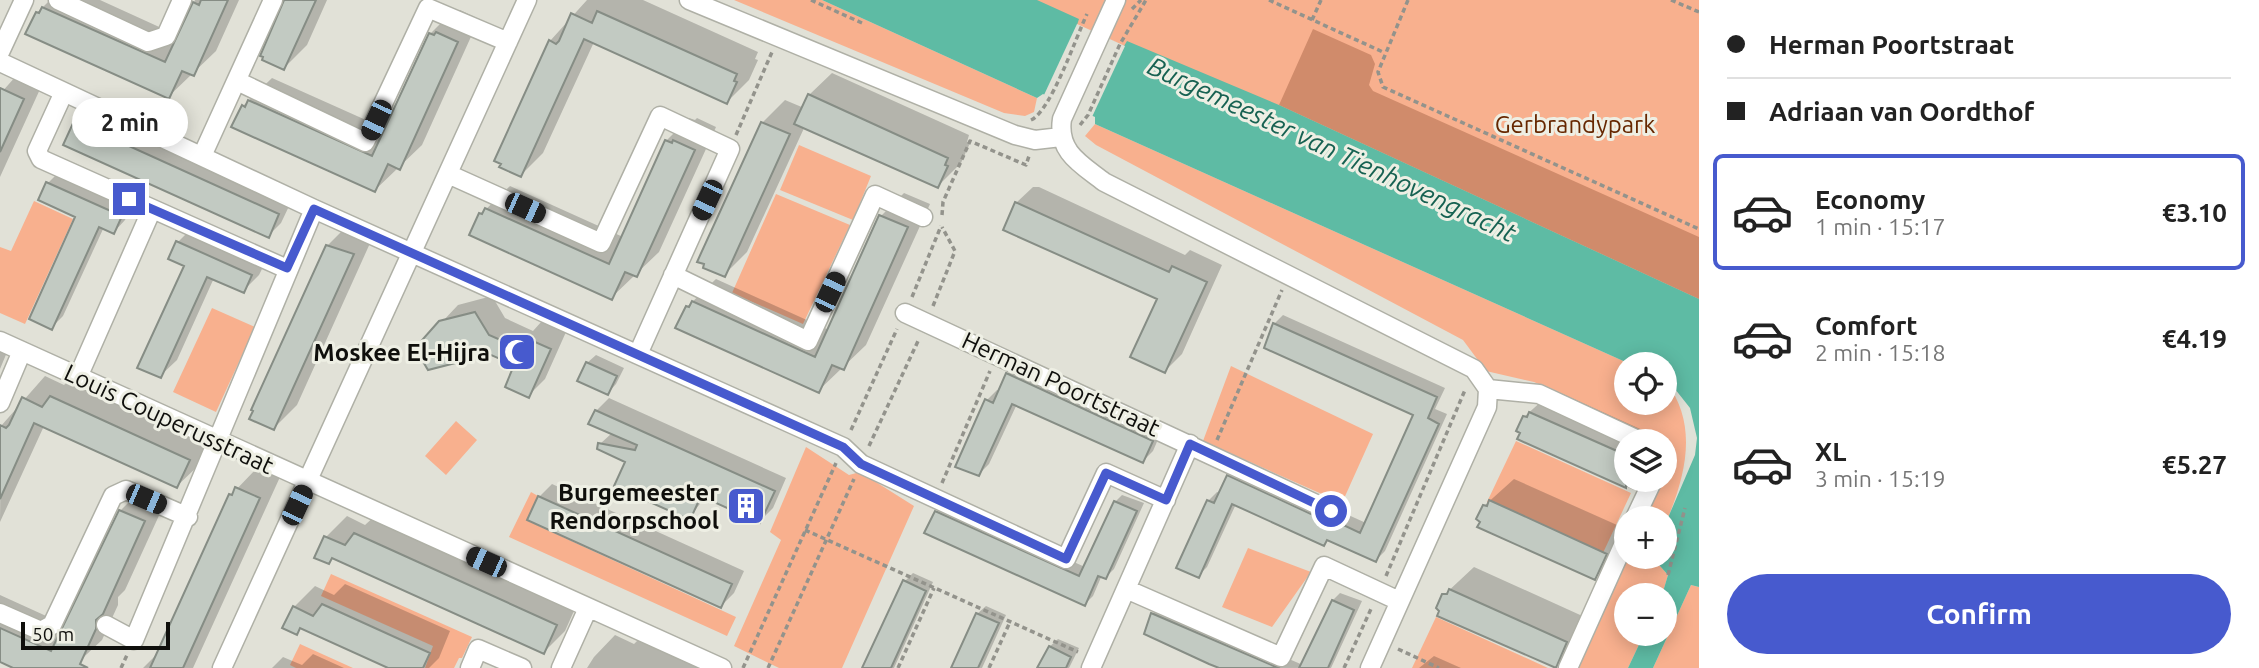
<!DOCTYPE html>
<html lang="en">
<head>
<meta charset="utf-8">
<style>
  body { margin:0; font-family:Ubuntu,sans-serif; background:#f2f2f2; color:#222; height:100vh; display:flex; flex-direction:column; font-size:26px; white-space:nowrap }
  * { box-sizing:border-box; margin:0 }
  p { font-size:23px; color:#767676 }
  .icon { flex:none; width:38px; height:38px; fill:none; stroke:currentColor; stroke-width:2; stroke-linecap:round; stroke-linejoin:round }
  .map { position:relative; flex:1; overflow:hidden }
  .drawer { display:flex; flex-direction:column; background:#fff; width:560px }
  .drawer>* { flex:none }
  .hud { display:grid; align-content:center; height:154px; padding:0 28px; background:#fff }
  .buttons { position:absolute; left:1614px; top:352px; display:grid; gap:14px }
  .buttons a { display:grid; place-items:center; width:63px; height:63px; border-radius:50%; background:#fff; box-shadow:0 4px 18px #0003; font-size:35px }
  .scale { position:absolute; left:21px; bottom:18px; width:149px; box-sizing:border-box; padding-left:7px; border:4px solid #0f0f0c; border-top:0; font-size:19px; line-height:24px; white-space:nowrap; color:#0f0f0c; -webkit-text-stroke:5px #eeefe4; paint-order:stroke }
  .end { position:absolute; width:32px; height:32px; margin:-16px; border:9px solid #475ace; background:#fff; box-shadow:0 0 0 4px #fff }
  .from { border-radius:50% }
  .bubble { position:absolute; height:49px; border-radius:24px; background:#fff; box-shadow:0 4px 18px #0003; font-size:23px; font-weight:700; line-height:49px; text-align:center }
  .car { position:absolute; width:21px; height:42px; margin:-21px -10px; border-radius:9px; box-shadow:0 0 5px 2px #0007; background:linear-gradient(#222 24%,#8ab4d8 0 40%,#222 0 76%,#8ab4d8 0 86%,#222 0) }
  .hud b { display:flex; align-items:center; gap:24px; height:66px; font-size:26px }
  .hud b+b { border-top:2px solid #e0e0e0 }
  .hud i { width:18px; height:18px; background:#222 }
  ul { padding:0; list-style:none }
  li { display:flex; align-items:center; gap:21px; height:116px; margin:0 14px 10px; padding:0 14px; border:4px solid transparent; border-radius:10px }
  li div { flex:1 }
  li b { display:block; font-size:26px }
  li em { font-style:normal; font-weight:700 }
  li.active { border-color:#475ace }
  li>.icon { width:63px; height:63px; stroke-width:1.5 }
  .primary-button { display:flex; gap:14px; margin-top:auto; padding:14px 28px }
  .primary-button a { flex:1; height:80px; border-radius:42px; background:#475ace; color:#fff; font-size:28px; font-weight:700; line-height:80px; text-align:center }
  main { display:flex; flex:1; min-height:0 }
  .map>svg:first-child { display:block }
</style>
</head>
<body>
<main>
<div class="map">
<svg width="1699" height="668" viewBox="0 0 1699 668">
  <rect width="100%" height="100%" fill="#e1e1d7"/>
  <path fill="#f8b08e" d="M734,0H822L1037,98L1034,112L1025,116L1004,113Z
    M1005,0H1699V317Z
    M1095,124L1630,364H1626V402H1664V380L1666,382C1699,425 1686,477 1664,527V518H1640L1658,480H1664V465L1673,445L1534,382L1486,371L1463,340L1096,145L1085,136Z
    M799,145L871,176L853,220L780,190Z
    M776,194L850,225L803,324L732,293Z
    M34,201L73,219L25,324L0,313V247L11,251Z
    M212,308L255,327L216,412L173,392Z
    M1231,366L1373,434L1342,503L1203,441Z
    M456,421L477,440L446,475L425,456Z
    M1516,441L1631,493L1602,555L1487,502Z
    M806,447L849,475L860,472L914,506L842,668H779L734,646L781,540L770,532Z
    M531,492L538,496L528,521L736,617L727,636L509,537Z
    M1248,548L1311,572L1272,627L1222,607Z
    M1626,556L1652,557L1668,575L1662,595H1626V634H1644L1628,668H1573Z
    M331,574L472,637L462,658H459L454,668H425L433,646L321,596Z
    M1691,585L1699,587V668H1653Z
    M1436,617L1548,668H1412Z
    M300,644L353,668H296L290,665Z"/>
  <path fill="#d08b6b" d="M1313,29L1371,55L1375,64L1369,85L1373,91L1699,237V299L1279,105Z"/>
  <path fill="#5ebba4" d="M822,0H1037L1079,19L1077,25L1124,46L1127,41L1279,105L1699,299V587L1691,585L1653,668H1628L1644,634H1664V595H1662L1668,575L1652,557L1664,556V527L1695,455L1697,438L1690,408L1675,389L1664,380V364H1630L1095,124V117L1043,94L1037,98Z"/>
  <path fill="#e1e1d7" d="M1077,24L1125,46L1092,117L1044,95Z"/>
  <path fill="#0003" d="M50,0H100L179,36L195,0H239L216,51L168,97L37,13Z
    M285,0H327L307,45L284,68Z
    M587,0H643L758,52L755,59L758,60L749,80L727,102L594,42L543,153L521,175L550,41Z
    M460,10L479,19L422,145L375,190L243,106L272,78L386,129L430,34L453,11Z
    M25,66L46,76L0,177V94Z
    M832,73L969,135L967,142L970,143L961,163L938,186L805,126L747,252L724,275L762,123L785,100L804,108L809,95Z
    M88,110L291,202L281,223L268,236L75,122Z
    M689,118L695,120L697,118L716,127L659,252L612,297L481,214L510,186L623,237L666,141Z
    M59,172L132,204L125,220L114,232L104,227L63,316L52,327L78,216L48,183Z
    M1033,187H1039L1185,255L1190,250L1222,265L1182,354L1165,371L1159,298L1016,203Z
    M904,193L930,204L866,345L818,391L687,307L716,279L829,330L881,216Z
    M350,223L376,230L297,405L274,428L327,246Z
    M194,226L267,259L259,275L243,291L214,278L177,360L160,376L186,265L178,242Z
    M492,296L505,318L533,331L542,321L566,332L545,379L528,396L517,365L476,346L441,323L458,305Z
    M1283,315L1445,388L1435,409L1447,414L1385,551L1376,560L1328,539L1324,543L1236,504L1207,567L1198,576L1208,501L1217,492L1221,493L1228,476L1237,467L1336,513H1344L1366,523L1416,414L1274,324Z
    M0,340L10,345L0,369Z
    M596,355L624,368L616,384L608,393L587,363Z
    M1018,363L1162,430L1153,451L1143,461L1017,404L989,464L979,474L987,400L997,390L1000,391L1008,374Z
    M74,375L211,438L199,465L177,486L44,426L0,522L1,426L45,376L64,385Z
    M1554,390L1669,442L1664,453V441H1626V480H1645L1634,490L1520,438L1524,417Z
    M609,398L786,478L773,508L760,521L706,496L689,518L627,461L600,444L612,433L596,411Z
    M258,467L280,477L193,668H143L157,654L231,495Z
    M1514,479L1626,529L1617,555L1595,578L1484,506Z
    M552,484L744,571L734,593L721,606L539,497Z
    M143,488L167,498L125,590L118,597V605L102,640L72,668H17L0,660V595L66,625L120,511Z
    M1122,495L1144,503L1114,569L1106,577L1102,575L1093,596L1085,604L936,512L944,504L1085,567L1114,503Z
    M377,514L577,604L565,631L544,652L334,557L328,562L326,537L347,516L365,525Z
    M1474,567L1589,619L1578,644L1555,667L1444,595Z
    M913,573L933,582L894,668H866L905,581Z
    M345,584L450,631L439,658L429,668H392L302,627L296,633L294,607L315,586L334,595Z
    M1340,593L1362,601L1331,668H1225L1146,633L1153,613L1162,605L1303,665L1331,602Z
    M986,606L1006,615L982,668H953L977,614Z
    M644,634L718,668H587L594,657L615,635L634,644Z
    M1058,639L1079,648L1069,668H1039L1047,649Z
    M313,654L344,668H272L283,657L302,665Z
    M1434,656L1461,668H1419Z"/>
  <path fill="#c2cac2" stroke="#868d85" stroke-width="2" d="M201,0H228L194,76L182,71L169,99L25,34L36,12L39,13L42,7L165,62L193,2L199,5Z
    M284,0H316L284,70L262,60L263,57L260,56Z
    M597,11L737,74L734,81L737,82L727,104L584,39L521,177L499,167L501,164L494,161L549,40L556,44L559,41L571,13L592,23Z
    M436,32L458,42L400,170L388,164L375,192L231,127L242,105L245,107L248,100L372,156L429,33L434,35Z
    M0,88L24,99L0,152Z
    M808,94L948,158L945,165L948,166L938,188L794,124Z
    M74,121L279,214L269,238L63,145Z
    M761,122L790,134L725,277L703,268L704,264L697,262Z
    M665,140L672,143L673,140L695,150L637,277L625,272L612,300L469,235L479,213L482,214L485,208L609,264Z
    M46,182L122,216L114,234L99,227L52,330L29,319L75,217L38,200Z
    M1015,202L1169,272L1172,266L1207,282L1165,373L1130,357L1157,299L1003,230Z
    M879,215L908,227L844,370L832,365L819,393L675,328L686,306L689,307L692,301L815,357Z
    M176,241L252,275L244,293L207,277L161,378L137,368L184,266L168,259Z
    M326,245L354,254L274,430L249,419L253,411L251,410Z
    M475,312L489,335L519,348L524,337L551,349L529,398L505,387L514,365L475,348L463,361L428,370L415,348L439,321Z
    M1273,323L1437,397L1428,418L1439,424L1376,562L1327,540L1324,546L1232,504L1199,578L1176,568L1207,500L1214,503L1227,475L1326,521H1335L1360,533L1413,415L1264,348Z
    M586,362L617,376L608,395L577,381Z
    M1006,373L1153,441L1143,463L1012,404L979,476L955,467L985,399L993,403Z
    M50,396L190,460L177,488L34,423L0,499V425L6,428L9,425L22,397L42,407Z
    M595,410L775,491L760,523L701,496L690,520L614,486L625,462L597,449L598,443L635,450L637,445L588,424Z
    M1529,412L1626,455V488L1517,439L1520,433L1516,431L1523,416L1527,417Z
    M235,487L260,498L183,668H150L229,494L232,495Z
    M538,496L732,584L721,608L527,520Z
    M1489,500L1607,554L1595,580L1477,527L1480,522L1476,519L1483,505L1487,506Z
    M1114,501L1137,511L1106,579L1098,576L1085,606L924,533L935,511L1079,576Z
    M119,510L145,521L103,614L96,620V629L80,664L88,668H13L0,662V628L51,651Z
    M354,533L557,625L544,654L332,558L329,564L314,558L324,536L345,545Z
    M903,580L926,591L891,668H862Z
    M1449,589L1567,642L1556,668L1437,616L1439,611L1436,608L1442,594H1447Z
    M1332,600L1354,610L1328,668H1299Z
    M322,604L430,653L423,668H388L300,628L297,635L282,628L293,606L313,616Z
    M976,613L999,623L978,668H951Z
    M1151,613L1276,667L1280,668H1219L1209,664L1144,634Z
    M1049,646L1071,657L1066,668H1037Z"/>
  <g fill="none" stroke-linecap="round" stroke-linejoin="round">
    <defs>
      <path id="street" d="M58,0L148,42L166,36L182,0
        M689,0L1015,135L1035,140L1061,137
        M1116,0L1062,119C1057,152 1081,164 1104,182L1474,369L1488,389
        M0,52L24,0
        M0,62L314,209L843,447L861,464L1066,559L1106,473L1166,500
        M237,81L365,142L428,8L508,42
        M64,92L37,151L41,159L287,269
        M202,156L273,0
        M448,174L601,243L660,116L730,149L638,354
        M673,275L808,341L875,195L923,217
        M905,313L1331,511
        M0,341L722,668
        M78,377L152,209
        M1488,389L1539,394L1640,441
        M0,403L22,351
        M1635,518L1653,480
        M1126,589L1281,657L1324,566L1399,601
        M0,613L41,631L52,625L113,496L126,490L188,517
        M106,625L134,640L314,209
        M222,668L527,0
        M470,668L478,649L522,668
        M561,668L588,608
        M1091,668L1190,444
        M1370,668L1487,407L1488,389
        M1568,668L1626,539"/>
    </defs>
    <use href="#street" stroke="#afb0a6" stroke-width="21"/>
    <path stroke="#93938c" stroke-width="3.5" stroke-dasharray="5 3.5" stroke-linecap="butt" d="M811,0L862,23
      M1269,0L1385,53
      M1408,0L1378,72L1383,87L1699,229
      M1671,0L1699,12
      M1132,9L1141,0
      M1312,20L1321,0
      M1031,120C1051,111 1076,37 1087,14
      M1080,125L1088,115L1120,44L1146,0
      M736,135L772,52
      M942,215L943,202L970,141L1026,165L1029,156
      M912,297L941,226
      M933,306L955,251L942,227
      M851,430L897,329
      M1217,440L1282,290
      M869,446L919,339
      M942,483L990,371
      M805,530L1078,652
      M1668,575L1685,508
      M1386,576L1465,390
      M1398,649L1439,668
      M121,668L127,655
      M743,668L836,463
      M768,668L854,479
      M898,668L934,588
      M989,668L1010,622
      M1344,668L1371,609"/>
    <use href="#street" stroke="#fff" stroke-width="18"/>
  </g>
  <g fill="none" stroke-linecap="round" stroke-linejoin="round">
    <path stroke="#475ace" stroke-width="9" d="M129,199L287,268L314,209L843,447L861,464L1066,559L1106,473L1166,500L1190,444L1331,511"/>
  </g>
  <defs>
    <symbol id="mosque-square" viewBox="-11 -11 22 22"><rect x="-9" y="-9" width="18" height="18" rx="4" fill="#475ace" stroke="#eeefe4"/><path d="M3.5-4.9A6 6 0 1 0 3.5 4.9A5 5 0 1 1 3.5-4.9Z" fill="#fff"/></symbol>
    <symbol id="building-square" viewBox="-11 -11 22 22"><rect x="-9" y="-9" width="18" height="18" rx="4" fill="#475ace" stroke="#eeefe4"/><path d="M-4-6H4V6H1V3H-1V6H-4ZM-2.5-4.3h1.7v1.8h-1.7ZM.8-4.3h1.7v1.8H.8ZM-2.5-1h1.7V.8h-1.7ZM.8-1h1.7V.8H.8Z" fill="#fff"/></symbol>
  </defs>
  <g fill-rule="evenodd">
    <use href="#mosque-square" x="495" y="330" width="44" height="44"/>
    <use href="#building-square" x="724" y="484" width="44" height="44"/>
  </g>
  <g text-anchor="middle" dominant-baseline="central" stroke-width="6" stroke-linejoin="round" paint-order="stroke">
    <g font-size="24" fill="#662700" stroke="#eeefe4">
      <text x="1575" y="124">Gerbrandypark</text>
    </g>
    <g font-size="24" font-weight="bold" fill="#0f0f0c" stroke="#eeefe4" text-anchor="end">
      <text x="490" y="352">Moskee El-Hijra</text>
      <text x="719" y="492">Burgemeester<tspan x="719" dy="28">Rendorpschool</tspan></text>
    </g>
    <g font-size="24" fill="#0f0f0c" stroke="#eeefe4">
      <text transform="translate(1061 384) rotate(25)">Herman Poortstraat</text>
      <text transform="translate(169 419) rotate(25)">Louis Couperusstraat</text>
    </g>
    <g font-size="26" font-style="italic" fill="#176252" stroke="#eeefe4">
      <text transform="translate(1332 149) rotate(25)">Burgemeester van Tienhovengracht</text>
    </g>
  </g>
</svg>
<div class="buttons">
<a><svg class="icon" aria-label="locate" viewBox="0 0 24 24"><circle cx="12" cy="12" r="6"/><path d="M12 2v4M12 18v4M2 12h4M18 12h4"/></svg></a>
<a><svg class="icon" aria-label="layers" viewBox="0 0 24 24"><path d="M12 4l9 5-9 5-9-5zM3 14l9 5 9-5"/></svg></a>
<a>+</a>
<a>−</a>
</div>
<div class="scale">50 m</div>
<i class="end from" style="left:1331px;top:511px"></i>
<i class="end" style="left:129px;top:199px"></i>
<div class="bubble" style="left:72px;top:98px;width:116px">2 min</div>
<i class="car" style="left:376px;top:120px;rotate:205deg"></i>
<i class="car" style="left:707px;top:200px;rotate:205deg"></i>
<i class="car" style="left:525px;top:208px;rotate:114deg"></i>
<i class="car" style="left:830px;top:292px;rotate:25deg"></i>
<i class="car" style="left:146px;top:499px;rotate:113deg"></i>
<i class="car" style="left:297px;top:505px;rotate:25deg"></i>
<i class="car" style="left:486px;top:562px;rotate:294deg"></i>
</div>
<section class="drawer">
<div class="hud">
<b><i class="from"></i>Herman Poortstraat</b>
<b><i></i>Adriaan van Oordthof</b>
</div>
<ul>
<li class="active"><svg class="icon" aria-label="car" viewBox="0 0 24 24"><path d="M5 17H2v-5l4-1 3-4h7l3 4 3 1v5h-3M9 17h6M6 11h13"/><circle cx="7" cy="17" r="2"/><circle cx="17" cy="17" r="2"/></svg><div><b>Economy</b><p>1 min · 15:17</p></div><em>€3.10</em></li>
<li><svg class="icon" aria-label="car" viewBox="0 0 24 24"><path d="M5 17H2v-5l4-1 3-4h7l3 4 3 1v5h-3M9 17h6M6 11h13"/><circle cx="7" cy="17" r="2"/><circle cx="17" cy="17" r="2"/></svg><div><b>Comfort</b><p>2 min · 15:18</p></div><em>€4.19</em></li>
<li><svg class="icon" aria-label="car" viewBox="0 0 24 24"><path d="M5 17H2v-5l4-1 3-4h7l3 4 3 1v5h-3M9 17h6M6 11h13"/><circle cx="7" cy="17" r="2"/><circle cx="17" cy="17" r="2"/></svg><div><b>XL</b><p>3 min · 15:19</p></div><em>€5.27</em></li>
</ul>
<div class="primary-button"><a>Confirm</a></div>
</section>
</main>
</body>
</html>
